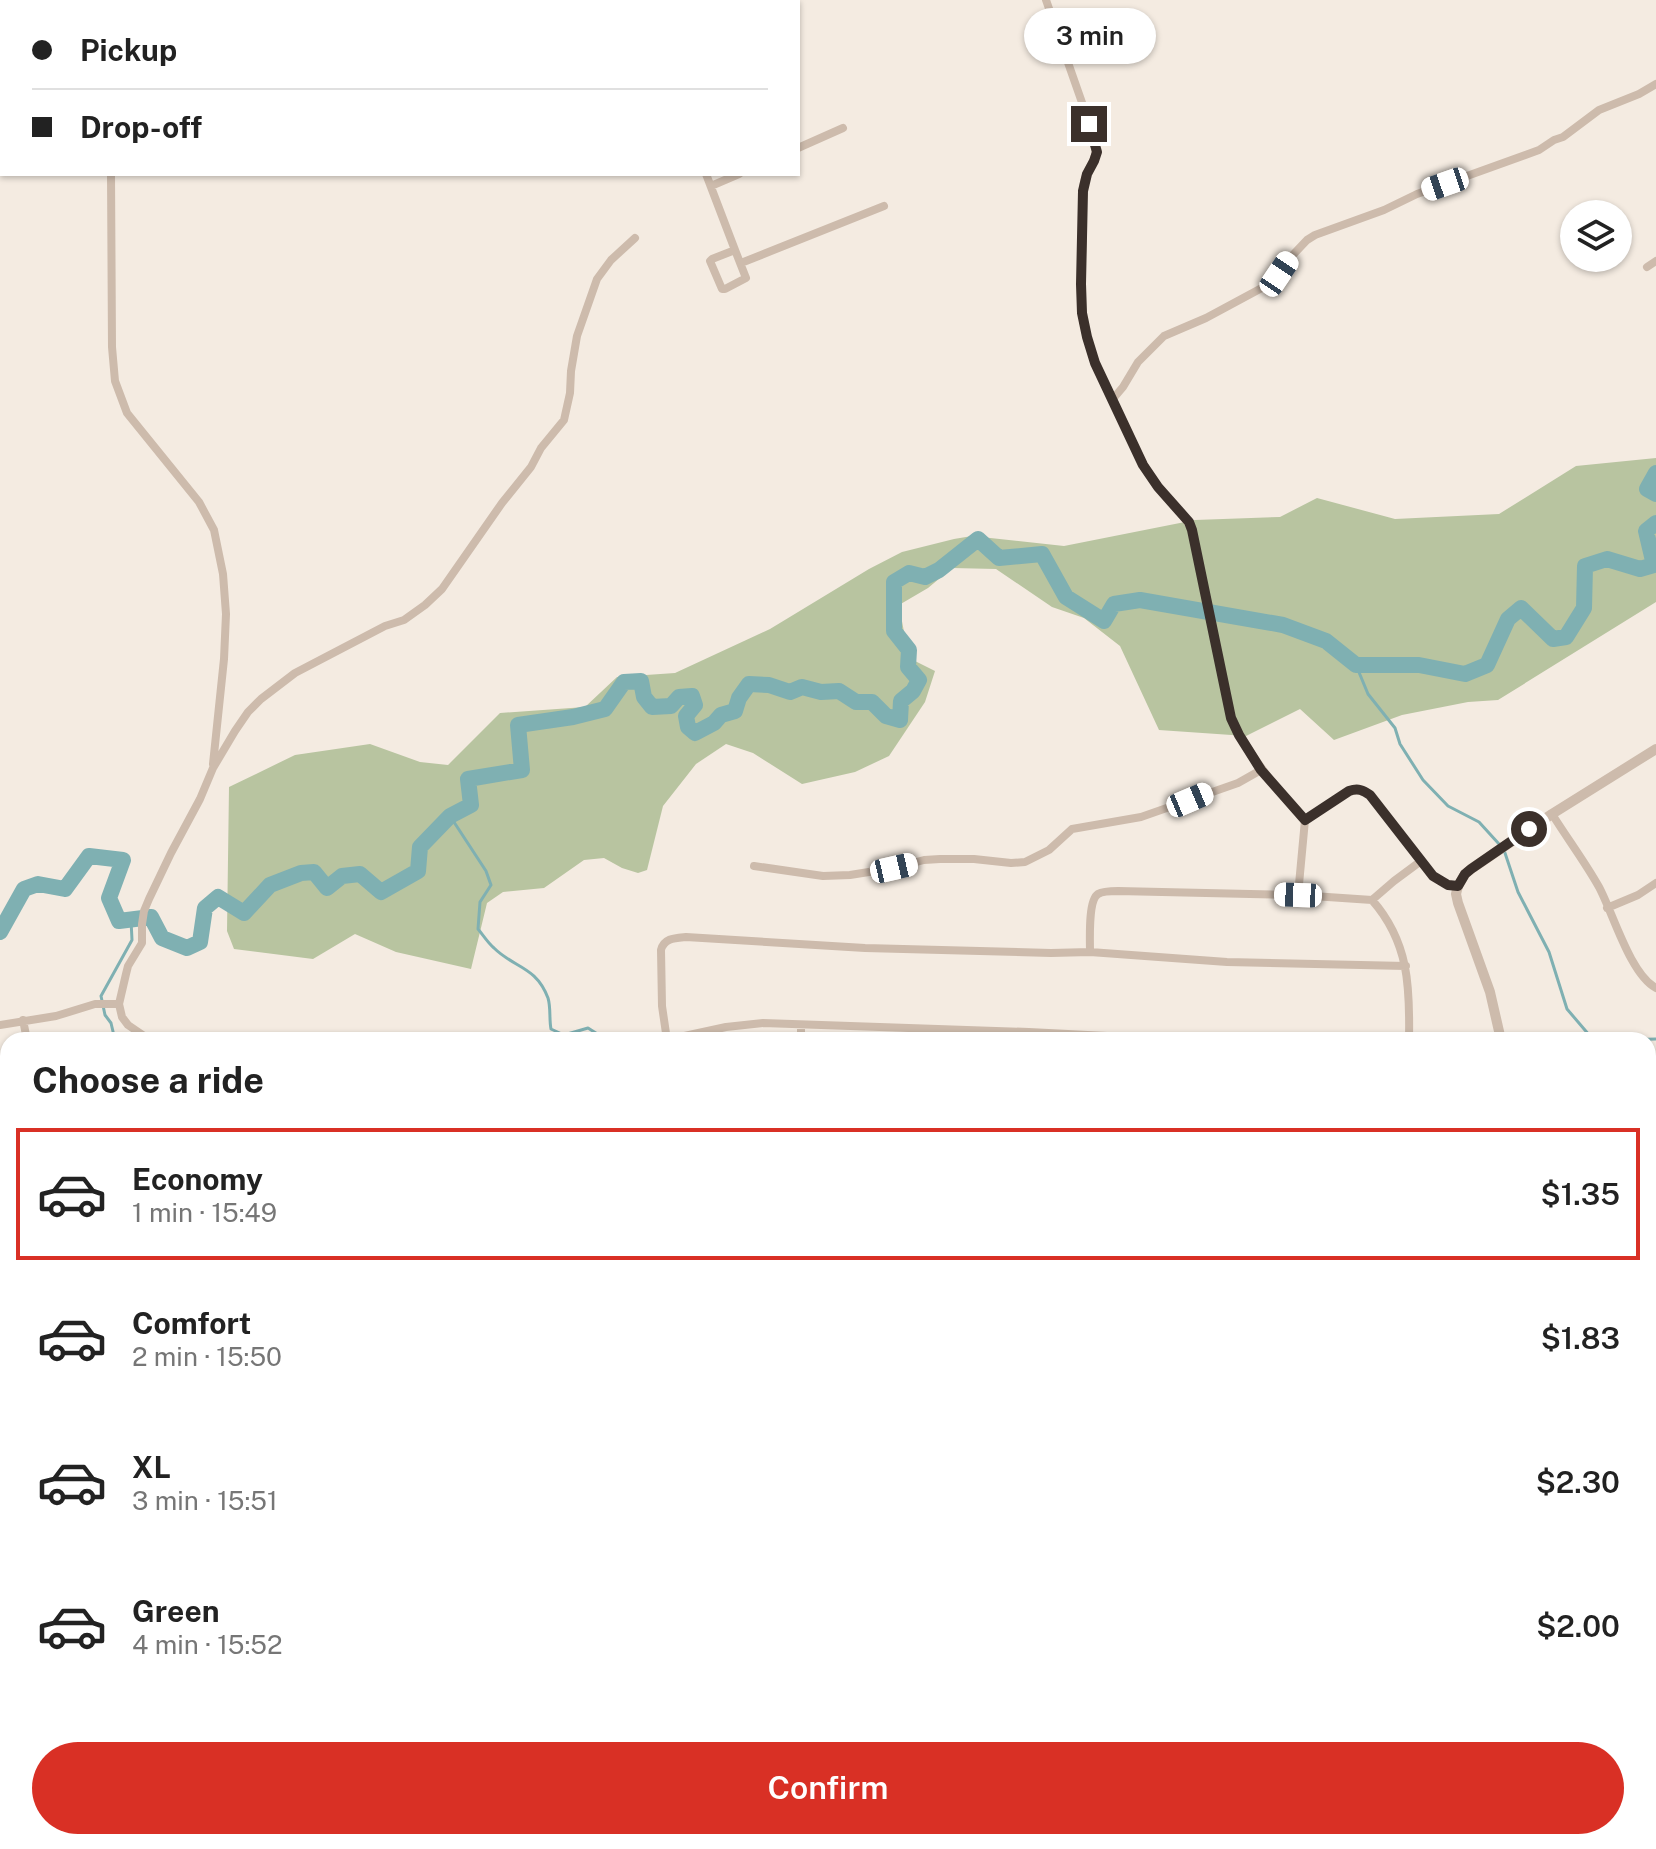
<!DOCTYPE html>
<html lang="en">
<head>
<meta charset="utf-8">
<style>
  body { margin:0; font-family:"Public Sans",sans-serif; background:#f2f2f2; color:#222; height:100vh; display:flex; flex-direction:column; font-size:30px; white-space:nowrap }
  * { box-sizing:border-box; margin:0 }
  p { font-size:26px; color:#767676 }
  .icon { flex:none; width:44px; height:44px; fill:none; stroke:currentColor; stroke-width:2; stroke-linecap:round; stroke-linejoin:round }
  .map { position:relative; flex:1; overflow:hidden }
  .side { position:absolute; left:0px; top:1032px; width:1656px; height:818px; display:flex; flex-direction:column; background:#fff; border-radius:24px 24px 0 0; box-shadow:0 2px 6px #0004 }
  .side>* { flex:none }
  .guide { position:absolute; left:0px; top:0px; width:800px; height:176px; box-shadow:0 2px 6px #0004; display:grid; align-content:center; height:176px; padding:0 32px; background:#fff }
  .tools { position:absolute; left:1560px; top:200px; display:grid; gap:16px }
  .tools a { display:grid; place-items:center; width:72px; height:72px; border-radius:50%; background:#fff; box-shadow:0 2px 6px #0004; font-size:40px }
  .end { position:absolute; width:36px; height:36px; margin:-18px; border:10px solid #3b302b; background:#fff; box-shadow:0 0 0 4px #fff }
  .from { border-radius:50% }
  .bubble { position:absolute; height:56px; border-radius:28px; background:#fff; box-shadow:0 2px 6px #0004; font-size:26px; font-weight:600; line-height:56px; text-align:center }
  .car { position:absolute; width:24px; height:48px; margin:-24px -12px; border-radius:10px; box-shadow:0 0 6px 2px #0007; background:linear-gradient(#fff 24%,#345 0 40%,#fff 0 76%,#345 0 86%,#fff 0) }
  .guide b { display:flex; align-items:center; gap:28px; height:76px; font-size:30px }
  .guide b+b { border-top:2px solid #e0e0e0 }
  .guide i { width:20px; height:20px; background:#222 }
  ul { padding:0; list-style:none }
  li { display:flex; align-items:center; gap:24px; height:132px; margin:0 16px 12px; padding:0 16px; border:4px solid transparent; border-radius:0px }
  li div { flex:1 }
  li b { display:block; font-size:30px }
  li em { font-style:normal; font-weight:600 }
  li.on { border-color:#d93025 }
  li>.icon { width:72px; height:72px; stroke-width:1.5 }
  h2 { padding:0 32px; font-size:36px; line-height:96px }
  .action { display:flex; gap:16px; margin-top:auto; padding:16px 32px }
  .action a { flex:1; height:92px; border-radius:48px; background:#d93025; color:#fff; font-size:32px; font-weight:600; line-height:92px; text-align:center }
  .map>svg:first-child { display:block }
</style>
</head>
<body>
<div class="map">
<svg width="1656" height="1849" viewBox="0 0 1656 1849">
  <rect width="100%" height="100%" fill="#f4ebe1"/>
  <path fill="#b8c4a0" d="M1656,458V602L1498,700L1468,702L1402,715L1334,740L1300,709L1246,736L1159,730L1120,646L1084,618L1052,607L996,569L952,568L928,588L899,605L904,632L915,661L935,671L925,702L889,756L855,772L802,784L753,753L726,744L696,764L663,806L647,870L638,873L622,868L604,858L584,860L544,888L503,892L487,903L471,969L396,952L355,934L313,959L234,949L227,931L229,787L295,755L370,744L420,762L448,765L500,713L585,707L617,677L675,673L770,629L869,569L902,552L954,539L972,536L1064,546L1195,520L1280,517L1317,498L1395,519L1499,514L1576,466Z"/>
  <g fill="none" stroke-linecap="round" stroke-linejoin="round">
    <path stroke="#7fb0b2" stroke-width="3" d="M1356,665L1368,694L1395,728L1400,744L1423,780L1448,806L1479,822L1499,844
      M450,816L486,871L491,885L480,902L478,929C483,935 488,943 494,948C514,968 536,966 548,998C551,1008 549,1019 551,1029L564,1035L588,1028L599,1035L601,1040
      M1504,850L1518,892L1549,952L1567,1009L1590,1036L1614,1040
      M115,1040L111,1023L105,1015L101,996L132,940L131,920
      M1620,1040L1656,1039
      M1648,1259L1656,1267
      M0,1273L3,1265L8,1261"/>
    <path stroke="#7fb0b2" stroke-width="16" d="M1656,473L1647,489L1656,494
      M0,932L24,889L38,884L65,889L89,856L123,860L109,898L119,921L151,917L162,938L187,948L200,942L205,908L218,897L244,913L270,885L301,873L314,872L327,888L342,876L360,874L381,892L418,871L420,847L450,816L471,805L468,779L522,770L518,725L573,717L605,709L624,682L641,681L644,697L652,707L671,706L679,697L692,696L695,705L686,716L688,727L695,733L714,723L721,715L735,711L739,698L749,684L769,685L790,692L802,687L821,692L839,691L856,702H872L886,716L900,720L901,701L913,691L919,680L908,667L909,650L894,631V582L909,573L925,577L939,570L978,539L999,558L1042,554L1066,597L1104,621L1114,604L1140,600L1283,625L1326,641L1356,665H1419L1465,674L1487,665L1508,619L1521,608L1553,639L1566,637L1584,608L1585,566L1607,559L1640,569L1654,565L1646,531L1656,523"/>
    <path stroke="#cdbbac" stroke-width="8" d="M640,0V2
      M1046,0L1092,131C1103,166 1085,161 1083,189C1082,205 1083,222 1083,238C1082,263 1079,288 1082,312C1086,349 1104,383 1120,416C1131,440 1142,465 1158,487C1169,502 1184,513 1192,530L1231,718C1250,757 1276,789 1305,820
      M203,2L206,0
      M0,55L2,56
      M798,148L843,128
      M111,174L112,347L115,381L127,413L199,502L214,530L223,574L226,614L224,659L213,764
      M706,174L735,250
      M711,186L739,174
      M735,250L746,278L725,289H722L710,261L712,259Z
      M741,263L884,206
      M1647,267L1656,261
      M1112,400L1123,387L1138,362L1164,336L1206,318L1271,283L1289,259L1307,240L1315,235L1384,210L1417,194L1539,150L1554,140L1563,137L1599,110L1639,94L1656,84
      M1552,814C1567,838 1585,862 1599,887C1613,913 1630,974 1656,988
      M754,866L823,876L850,875L894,868L924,860L940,859H974L1011,863L1025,862L1049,850L1072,829L1141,817L1238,783L1261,770
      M1298,895L1305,820L1349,791C1357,788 1363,790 1370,795L1433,876L1448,885L1458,886
      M1372,900L1394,881L1421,861
      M1607,908L1638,895L1656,883
      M1090,952C1090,940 1088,900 1098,894C1103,891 1112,891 1118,891L1298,895L1372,900C1409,942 1410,987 1409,1040
      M23,1020L27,1040
      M0,1025L56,1016L95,1004H119
      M150,1040L128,1025L122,1017L119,1004L126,974L128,966L142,943V924L144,911L149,899L171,853L200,799L213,768L235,731L248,712L261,699L295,673L385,626L404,620L425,605L442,589L502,503L531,467L541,448L564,420L570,393L571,371L577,336L597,279L611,260L635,238
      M337,1040L350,1037L364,1040
      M666,1040L726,1027L763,1023L1029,1032L1185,1040
      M667,1040L662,1006L661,950C664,938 675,938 686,937L865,948L1051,953L1090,952L1227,962L1406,966
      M801,1040V1025
      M1,1168L8,1158
      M1648,1254L1656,1248
      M1648,1268L1656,1275
      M0,1340L8,1342
      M1648,1420L1656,1416
      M1648,1516L1656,1534
      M1648,1559L1656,1554
      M1648,1649L1656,1643
      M0,1695L8,1718
      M1648,1736L1656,1769
      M9,1842V1849
      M188,1842L203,1849
      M844,1842L855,1849
      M1171,1842L1175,1849
      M487,1849V1842
      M1009,1849L1014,1842
      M1312,1849L1329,1845L1399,1842"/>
    <path stroke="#cdbbac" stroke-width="10" d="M1501,1040L1490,992L1458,903L1456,894L1458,886L1465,874L1471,869L1552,814L1656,749
      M0,1688L8,1686
      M188,1842V1849
      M653,1842L676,1849
      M956,1849H968
      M1561,1849V1842"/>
  </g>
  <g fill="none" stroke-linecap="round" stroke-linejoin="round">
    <path stroke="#3b302b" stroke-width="10" d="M1089,124L1097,152L1094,161L1087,174L1083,191L1081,284L1082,313L1087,337L1095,363L1143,465L1158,487L1189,522L1192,530L1231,718L1239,735L1261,770L1305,820L1349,791C1358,788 1363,790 1370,795L1433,876L1448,885L1458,886L1465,874L1471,869L1529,829"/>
  </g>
</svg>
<div class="tools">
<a><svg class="icon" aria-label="layers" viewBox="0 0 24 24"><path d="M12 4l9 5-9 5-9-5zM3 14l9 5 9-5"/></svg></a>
</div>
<i class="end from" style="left:1529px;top:829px"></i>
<i class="end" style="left:1089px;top:124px"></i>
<div class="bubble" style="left:1024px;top:8px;width:132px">3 min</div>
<i class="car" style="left:1445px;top:184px;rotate:251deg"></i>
<i class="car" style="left:1279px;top:274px;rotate:34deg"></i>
<i class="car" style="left:1190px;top:800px;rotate:67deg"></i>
<i class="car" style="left:894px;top:868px;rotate:77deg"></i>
<i class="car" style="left:1298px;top:895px;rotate:272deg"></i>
<div class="guide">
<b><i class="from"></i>Pickup</b>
<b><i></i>Drop-off</b>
</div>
<section class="side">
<h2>Choose a ride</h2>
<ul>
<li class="on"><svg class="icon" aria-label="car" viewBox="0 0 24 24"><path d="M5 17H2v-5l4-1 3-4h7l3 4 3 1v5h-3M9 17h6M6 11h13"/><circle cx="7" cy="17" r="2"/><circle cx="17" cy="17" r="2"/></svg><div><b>Economy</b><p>1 min · 15:49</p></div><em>$1.35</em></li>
<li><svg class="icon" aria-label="car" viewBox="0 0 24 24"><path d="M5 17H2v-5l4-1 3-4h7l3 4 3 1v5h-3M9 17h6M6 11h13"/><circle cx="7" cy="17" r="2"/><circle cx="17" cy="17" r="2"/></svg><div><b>Comfort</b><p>2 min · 15:50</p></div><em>$1.83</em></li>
<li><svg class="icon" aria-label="car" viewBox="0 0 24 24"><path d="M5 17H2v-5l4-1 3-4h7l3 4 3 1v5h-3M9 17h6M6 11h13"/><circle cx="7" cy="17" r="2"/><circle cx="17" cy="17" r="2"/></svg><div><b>XL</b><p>3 min · 15:51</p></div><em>$2.30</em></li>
<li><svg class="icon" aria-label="car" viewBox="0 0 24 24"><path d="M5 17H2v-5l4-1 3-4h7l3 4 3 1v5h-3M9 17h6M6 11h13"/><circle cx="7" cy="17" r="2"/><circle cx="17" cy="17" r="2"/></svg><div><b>Green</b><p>4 min · 15:52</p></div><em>$2.00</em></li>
</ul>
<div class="action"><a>Confirm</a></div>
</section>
</div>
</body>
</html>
